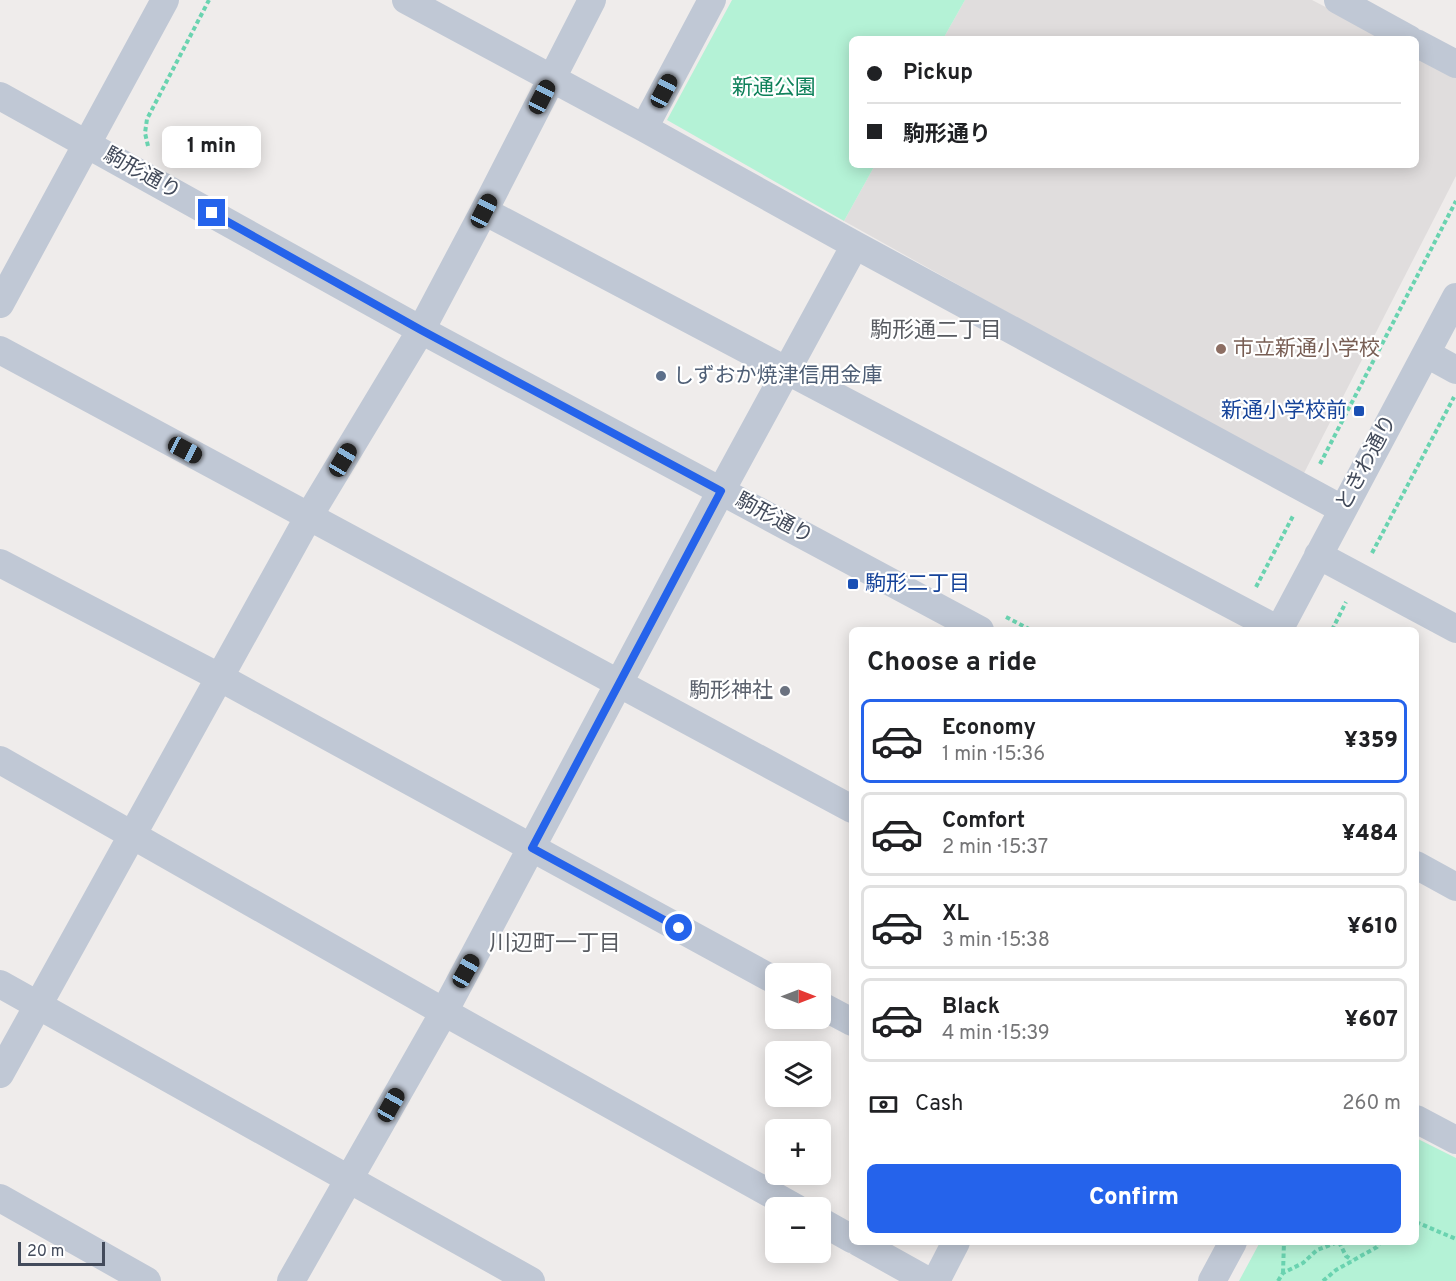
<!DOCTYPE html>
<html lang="en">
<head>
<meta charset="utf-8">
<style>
  body { margin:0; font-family:Overpass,"Noto Sans JP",sans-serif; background:#f2f2f2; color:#202124; height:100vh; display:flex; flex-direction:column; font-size:22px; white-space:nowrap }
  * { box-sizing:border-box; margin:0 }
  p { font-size:20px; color:#757577 }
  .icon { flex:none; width:33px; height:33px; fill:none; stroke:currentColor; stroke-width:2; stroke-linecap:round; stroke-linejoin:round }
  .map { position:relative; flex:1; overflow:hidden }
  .details { position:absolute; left:849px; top:627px; width:570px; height:618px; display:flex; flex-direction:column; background:#fff; border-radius:9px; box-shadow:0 3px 15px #0003 }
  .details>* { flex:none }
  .guide { position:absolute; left:849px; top:36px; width:570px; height:132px; border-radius:9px; box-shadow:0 3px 15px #0003; display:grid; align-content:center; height:132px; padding:0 18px; background:#fff }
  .needle { width:39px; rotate:90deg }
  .fabs { position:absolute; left:765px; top:963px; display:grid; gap:12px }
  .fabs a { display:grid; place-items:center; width:66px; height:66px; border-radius:9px; background:#fff; box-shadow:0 3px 15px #0003; font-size:30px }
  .scale { position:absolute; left:18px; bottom:15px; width:87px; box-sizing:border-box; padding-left:6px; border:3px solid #434b5b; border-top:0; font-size:16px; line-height:21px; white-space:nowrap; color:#434b5b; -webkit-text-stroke:4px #fff; paint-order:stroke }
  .end { position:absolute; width:27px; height:27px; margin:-14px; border:8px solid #2563eb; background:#fff; box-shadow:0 0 0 3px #fff }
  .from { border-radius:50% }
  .bubble { position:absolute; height:42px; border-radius:9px; background:#fff; box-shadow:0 3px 15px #0003; font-size:20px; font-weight:800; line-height:42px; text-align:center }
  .car { position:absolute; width:18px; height:36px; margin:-18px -9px; border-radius:8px; box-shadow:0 0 4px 2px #0007; background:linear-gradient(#222 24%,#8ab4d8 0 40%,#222 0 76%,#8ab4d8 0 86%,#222 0) }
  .guide b { display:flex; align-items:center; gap:21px; height:57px; font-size:22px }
  .guide b+b { border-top:2px solid #e0e0e0 }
  .guide i { width:15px; height:15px; background:#202124 }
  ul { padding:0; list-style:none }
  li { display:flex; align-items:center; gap:18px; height:84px; margin:0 12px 9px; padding:0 6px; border:3px solid #e0e0e0; border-radius:9px }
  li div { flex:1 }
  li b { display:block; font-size:22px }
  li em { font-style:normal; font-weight:800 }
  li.on { border-color:#2563eb }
  li>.icon { width:54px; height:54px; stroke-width:1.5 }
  h2 { padding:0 18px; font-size:27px; line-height:72px }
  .pay { display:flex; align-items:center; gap:15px; height:66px; padding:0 18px; font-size:22px }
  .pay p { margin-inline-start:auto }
  .cta { display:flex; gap:12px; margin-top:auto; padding:12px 18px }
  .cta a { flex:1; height:69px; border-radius:9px; background:#2563eb; color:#fff; font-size:24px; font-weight:800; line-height:69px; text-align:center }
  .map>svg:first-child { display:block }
</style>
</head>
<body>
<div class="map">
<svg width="1456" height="1281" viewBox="0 0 1456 1281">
  <rect width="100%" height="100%" fill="#efeceb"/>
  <path fill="#e0dddd" d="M965,0H1312L1387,39H943Z
    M1416,54L1456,75V176L1302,477L844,221L875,165H1416Z"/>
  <path fill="#b4f2d6" d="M732,0H965L943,39H852V165H875L844,221L667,120Z
    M1416,1138L1456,1158V1281H1239L1260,1242H1416Z"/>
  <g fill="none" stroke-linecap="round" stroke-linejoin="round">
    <path stroke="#6ad3b0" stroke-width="4" stroke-dasharray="4.5 3" stroke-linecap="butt" d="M148,146L145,133L147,119L209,0
      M1320,464L1456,201
      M1372,553L1454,397
      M1256,587L1294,514
      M1006,617L1031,630
      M1332,630L1346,602
      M1416,1222L1456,1239
      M1339,1242L1346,1256L1352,1260
      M1283,1273L1284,1242
      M1278,1281L1283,1273L1303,1263L1317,1250L1338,1242
      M1323,1281L1336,1270L1377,1247L1381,1242"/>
    <path stroke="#c0c8d5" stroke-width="28" d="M406,0L644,128L855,245L1342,509
      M1338,0L1409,39
      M1416,43L1456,64
      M0,96L421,330L980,630
      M644,128L712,0
      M484,211L1279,630L1456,297
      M0,304L165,0
      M0,350L852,809
      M1427,354L1456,370
      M1318,555L1456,629
      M0,563L219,677L776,981
      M0,760L444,1012L796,1208
      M1416,865L1456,887
      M0,984L531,1281
      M820,1005L852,1022
      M0,1074L309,516L421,330L484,211L592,0
      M1416,1119L1456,1140
      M0,1198L147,1281
      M820,1221L852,1239
      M858,1242L928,1281
      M291,1281L444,1012L721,491L855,245
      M936,1281L956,1242
      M1212,1281L1233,1242"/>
  </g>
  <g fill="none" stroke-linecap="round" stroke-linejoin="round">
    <path stroke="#2563eb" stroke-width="8" d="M212,213L421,330L721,491L532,848L679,928"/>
  </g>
  <circle fill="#8d6e63" stroke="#fff" stroke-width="2" cx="1221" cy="349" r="6"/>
  <circle fill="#5c6f8a" stroke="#fff" stroke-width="2" cx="661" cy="376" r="6"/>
  <g fill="#1a4fb4" stroke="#fff" stroke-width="2">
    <rect x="1353" y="405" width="12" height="12" rx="3"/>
    <rect x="847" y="578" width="12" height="12" rx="3"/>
  </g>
  <circle fill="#6b7280" stroke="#fff" stroke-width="2" cx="785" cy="691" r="6"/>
  <g text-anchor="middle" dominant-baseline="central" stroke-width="4.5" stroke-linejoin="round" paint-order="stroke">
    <g font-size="21" fill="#0e815a" stroke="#fff">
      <text x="774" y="88">新通公園</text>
    </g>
    <g font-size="21" fill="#434b5b" stroke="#fff">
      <text transform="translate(142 174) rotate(29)">駒形通り</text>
      <text transform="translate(1367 463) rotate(-62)">ときわ通り</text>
      <text transform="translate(774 519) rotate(28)">駒形通り</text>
    </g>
    <g font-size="21" fill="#785e54" stroke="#fff" text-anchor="start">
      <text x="1233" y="349">市立新通小学校</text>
    </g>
    <g font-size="21" fill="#4e5e75" stroke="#fff" text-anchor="start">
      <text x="673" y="376">しずおか焼津信用金庫</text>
    </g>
    <g font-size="21" fill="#164399" stroke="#fff" text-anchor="end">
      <text x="1347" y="411">新通小学校前</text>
      <text x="865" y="584" text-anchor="start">駒形二丁目</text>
    </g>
    <g font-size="21" fill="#5b616d" stroke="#fff" text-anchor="end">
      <text x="773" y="691">駒形神社</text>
    </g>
    <g font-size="22" fill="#585b61" stroke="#fff">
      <text x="936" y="331">駒形通二丁目</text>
      <text x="555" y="944">川辺町一丁目</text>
    </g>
  </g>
</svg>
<div class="fabs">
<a><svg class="needle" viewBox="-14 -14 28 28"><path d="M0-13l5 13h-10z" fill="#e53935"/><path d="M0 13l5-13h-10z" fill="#757577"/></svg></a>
<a><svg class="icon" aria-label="layers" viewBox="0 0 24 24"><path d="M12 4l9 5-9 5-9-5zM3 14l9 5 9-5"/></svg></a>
<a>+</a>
<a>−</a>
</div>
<div class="scale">20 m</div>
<i class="end from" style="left:679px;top:928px"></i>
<i class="end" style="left:212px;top:213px"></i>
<div class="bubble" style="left:162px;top:126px;width:99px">1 min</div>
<i class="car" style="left:664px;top:91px;rotate:28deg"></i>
<i class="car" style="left:542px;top:97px;rotate:27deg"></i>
<i class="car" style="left:484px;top:211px;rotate:27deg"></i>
<i class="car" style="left:185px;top:450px;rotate:118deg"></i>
<i class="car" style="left:343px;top:460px;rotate:31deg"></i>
<i class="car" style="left:466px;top:971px;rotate:29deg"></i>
<i class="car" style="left:391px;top:1105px;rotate:29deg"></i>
<div class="guide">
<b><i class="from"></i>Pickup</b>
<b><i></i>駒形通り</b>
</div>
<section class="details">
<h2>Choose a ride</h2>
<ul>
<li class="on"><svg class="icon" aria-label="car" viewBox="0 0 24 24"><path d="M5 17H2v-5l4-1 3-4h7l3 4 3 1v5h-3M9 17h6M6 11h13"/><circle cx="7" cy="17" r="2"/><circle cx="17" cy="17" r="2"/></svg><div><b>Economy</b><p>1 min · 15:36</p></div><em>¥359</em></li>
<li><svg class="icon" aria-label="car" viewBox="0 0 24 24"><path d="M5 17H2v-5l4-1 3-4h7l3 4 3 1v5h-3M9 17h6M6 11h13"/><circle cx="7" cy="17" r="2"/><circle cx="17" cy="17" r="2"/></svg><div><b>Comfort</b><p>2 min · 15:37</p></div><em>¥484</em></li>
<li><svg class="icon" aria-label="car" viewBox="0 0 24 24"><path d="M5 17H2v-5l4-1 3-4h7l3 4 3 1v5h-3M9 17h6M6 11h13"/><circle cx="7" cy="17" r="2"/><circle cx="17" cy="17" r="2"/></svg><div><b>XL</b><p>3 min · 15:38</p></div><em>¥610</em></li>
<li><svg class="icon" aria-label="car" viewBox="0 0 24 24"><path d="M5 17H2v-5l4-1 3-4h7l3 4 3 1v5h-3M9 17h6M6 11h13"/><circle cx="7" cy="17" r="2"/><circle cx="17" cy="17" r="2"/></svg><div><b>Black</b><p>4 min · 15:39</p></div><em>¥607</em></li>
</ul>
<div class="pay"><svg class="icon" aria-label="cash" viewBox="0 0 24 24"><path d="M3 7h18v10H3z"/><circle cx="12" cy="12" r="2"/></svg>Cash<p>260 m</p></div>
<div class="cta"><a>Confirm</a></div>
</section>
</div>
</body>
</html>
